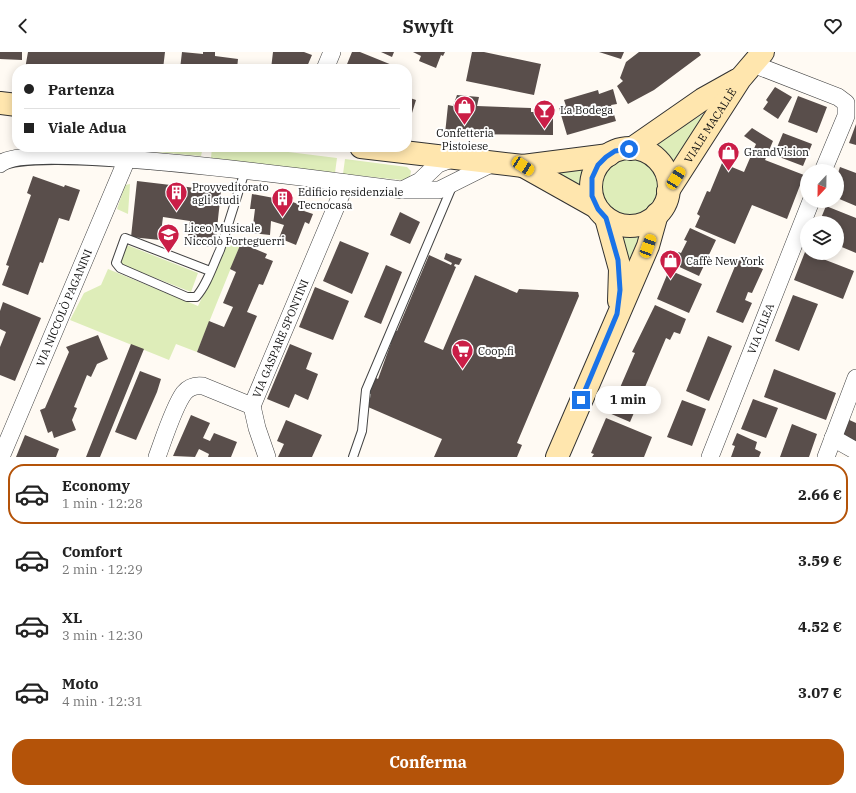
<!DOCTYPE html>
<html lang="it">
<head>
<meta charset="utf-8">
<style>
  body { margin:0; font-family:"IBM Plex Serif",serif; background:#f2f2f2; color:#222; height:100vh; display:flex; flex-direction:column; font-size:15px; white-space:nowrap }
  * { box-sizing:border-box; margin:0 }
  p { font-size:13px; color:#767676 }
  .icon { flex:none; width:22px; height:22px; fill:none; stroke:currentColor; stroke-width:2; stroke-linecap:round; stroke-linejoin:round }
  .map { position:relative; height:405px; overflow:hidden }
  .panel { display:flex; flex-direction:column; background:#fff; flex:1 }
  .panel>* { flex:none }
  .hud { position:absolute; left:12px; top:12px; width:400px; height:88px; border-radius:16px; box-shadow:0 2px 10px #0003; display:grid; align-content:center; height:88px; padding:0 12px; background:#fff }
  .needle { width:26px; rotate:202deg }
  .fabs { position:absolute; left:800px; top:112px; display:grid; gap:8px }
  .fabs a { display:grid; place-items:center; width:44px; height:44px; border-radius:50%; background:#fff; box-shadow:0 2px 10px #0003; font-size:20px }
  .end { position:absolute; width:18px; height:18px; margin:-9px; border:5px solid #1a73e8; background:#fff; box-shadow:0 0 0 2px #fff }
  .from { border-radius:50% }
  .bubble { position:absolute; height:28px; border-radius:14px; background:#fff; box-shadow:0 2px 10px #0003; font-size:13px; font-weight:700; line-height:28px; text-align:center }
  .car { position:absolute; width:12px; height:24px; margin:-12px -6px; border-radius:5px; box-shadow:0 0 3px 1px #0007; background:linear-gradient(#f5c518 24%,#345 0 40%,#f5c518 0 76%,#345 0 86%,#f5c518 0) }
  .hud b { display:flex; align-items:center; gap:14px; height:38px; font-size:15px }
  .hud b+b { border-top:1px solid #e0e0e0 }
  .hud i { width:10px; height:10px; background:#222 }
  ul { padding:7px 0 0; list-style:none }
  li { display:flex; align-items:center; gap:12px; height:60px; margin:0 8px 6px; padding:0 4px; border:2px solid transparent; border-radius:16px }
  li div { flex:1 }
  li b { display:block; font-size:15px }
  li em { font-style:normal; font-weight:700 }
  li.current { border-color:#b45309 }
  li>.icon { width:36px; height:36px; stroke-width:1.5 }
  .action { display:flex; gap:8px; margin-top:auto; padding:8px 12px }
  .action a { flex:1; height:46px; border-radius:16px; background:#b45309; color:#fff; font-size:16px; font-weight:700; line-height:46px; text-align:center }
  header { display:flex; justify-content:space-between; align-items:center; height:52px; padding:0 12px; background:#fff; font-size:18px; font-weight:700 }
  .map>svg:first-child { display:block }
</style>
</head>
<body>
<header><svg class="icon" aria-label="back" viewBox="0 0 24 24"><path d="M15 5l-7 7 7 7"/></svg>Swyft<svg class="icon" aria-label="heart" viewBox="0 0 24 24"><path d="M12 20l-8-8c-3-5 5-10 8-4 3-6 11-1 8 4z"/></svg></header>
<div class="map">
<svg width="856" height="405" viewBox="0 0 856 405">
  <rect width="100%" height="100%" fill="#fffaf3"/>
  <path fill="#deedb9" d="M708,59L672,118L660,102L651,94Z
    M98,95H203L201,104Z
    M212,95H248L337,106L335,121L211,106Z
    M599 134a31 31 0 1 1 62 0a31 31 0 1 1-62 0Z
    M345,107L407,115L411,119L410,125L402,128L343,122Z
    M587,114L583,138L547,118Z
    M130,132L128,162L117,157L125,133Z
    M645,180L628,211L618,181Z
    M230,187L241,191L197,300L176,292L169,308L70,268L84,241L101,233L108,217L198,254Z
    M127,193L198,221L191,240L120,212Z"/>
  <path fill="#594e4b" d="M0,0H22V8L0,7Z
    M28,0H165L163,17H25Z
    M182,0L203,2V0H215V4L238,7L237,17H180Z
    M273,0H304L312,3L306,17H271Z
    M352,0H360L392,13L390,17H345Z
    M381,0H394L392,5Z
    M413,0H445L443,4L441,3L436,16L419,9L421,4Z
    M472,0H484L541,12L534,43L466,29Z
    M599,0H624L621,7Z
    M639,0H699L701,3L654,38L628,52L617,34L623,29L620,26L626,10Z
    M775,35L792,45L778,67L763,57L768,50L766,48Z
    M613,37L617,52L611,53L616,69L567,83L559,56L566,54L564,48L598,38L599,42Z
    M457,43L479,45L477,54L531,56V60H553V83L445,82L448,53L453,54Z
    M798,44L827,55L817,81L788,70Z
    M407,45L416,48L408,74H407Z
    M856,72V93L849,91Z
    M752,76L773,89L765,108L804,123L787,167L752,153L735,192L695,175L700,164L697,162L707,139L710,140L722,111L744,120L756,92L744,84Z
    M783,81L812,92L803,114L774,103Z
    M840,115L856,121V154L837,146V124Z
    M33,124L64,135L65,133L80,138L69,169L59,166L43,211L40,210L28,243L2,233L9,214L6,213L31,143L27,141Z
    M137,129L221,139L215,195L187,192L190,169L163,165L160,188L131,185Z
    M252,142L290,149L306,155L304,159L313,162L309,172L305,170L296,193L279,186L284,173L271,169L270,183L252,181L255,157H250Z
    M826,154L856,166V201L837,193V171H819Z
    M400,160L420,170L410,192L390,183Z
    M690,176L716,188L699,224L673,212L678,200L681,201L687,189L684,188Z
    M340,189L369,201L352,242L323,229Z
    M241,191L267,202L265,206L273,209L263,233L259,232L247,260L257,264L235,316L197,300L209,269L224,275L233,255L223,251L236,220L230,217Z
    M805,200L854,219L843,247L794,228Z
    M446,201L462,207L459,213L455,212L454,214L456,215L424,290L443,298L475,223L517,241L519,237L578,240L579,244L517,391L522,393L517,405H434L442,387L368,355L371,342L368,341L374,325L378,327L391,291L389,290L394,278L397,279L429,203L451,213L452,211L444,207Z
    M738,207L763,217L752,241L748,240L745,248L752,251L743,271L716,260Z
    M386,213L402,220L381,272L364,265Z
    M669,218L702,232L689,261L657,247Z
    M315,235L349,249L333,288L299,275Z
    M793,243L818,252L799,299L775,289Z
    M3,250L41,266L15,329L0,323V295L6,280L0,277V259Z
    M655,253L686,267L680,282L674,280L670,288L666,286L630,370L609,361L635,301L632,300Z
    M98,283L108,307L97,312L91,325L87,323L74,355L77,356L72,368L76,378L54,386L52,379L48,381L40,358L45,356L69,300L66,295Z
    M708,284L732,294L709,349L686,339Z
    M131,292L144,297L100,405H86Z
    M290,292L312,301L306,317L318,322L308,348L295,342L289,356L267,347Z
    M774,317L836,341L826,368L764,345Z
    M140,319L161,327L157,340L136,388L115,380Z
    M753,347L778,356L766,386L741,377Z
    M682,348L706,357L692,394L667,385Z
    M191,363L210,371L203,386L210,389L214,381L237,390L231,405H208L209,402L199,397L195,405L173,404Z
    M606,366L652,385L644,405H592L594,402L591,401Z
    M845,366L856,371V392L839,383Z
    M286,368L322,383L312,405H278L284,392L277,389Z
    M792,372L817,382L809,405H780Z
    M737,381L757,390L755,397L761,400L759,405H731L735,394L732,393Z
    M25,383L59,397L56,405H16Z"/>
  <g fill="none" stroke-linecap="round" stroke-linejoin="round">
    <defs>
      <path id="lane" d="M210,219L125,186L116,211L120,216L187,245H196C207,233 213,213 220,198L245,119
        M353,405L362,379L366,338L451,137"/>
      <g id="street">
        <path d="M753,12L838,45L846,51V64L823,119"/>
        <path d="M325,17L332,0"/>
        <path d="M0,112C27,86 347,131 402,138H439L493,111"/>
        <path d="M402,138L420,129L438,112L454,106"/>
        <path d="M252,354L257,376L267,405"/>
        <path d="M833,386L856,399"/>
        <path id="s1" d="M1,405L127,107"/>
        <path id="s2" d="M157,405C163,389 174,354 184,341C189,335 196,333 203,334L252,354L346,131"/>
        <path id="s3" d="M710,405L811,149"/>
        <path d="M826,405L856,326"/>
      </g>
      <g id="secondary">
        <path d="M0,51L17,53"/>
        <path d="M361,95L523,114L609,103"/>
        <circle cx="630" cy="135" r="39"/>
        <path d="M631,97L703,47L737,28"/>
        <path d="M523,114L596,155"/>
        <path id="s4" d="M668,139L740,27L763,0"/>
        <path d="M606,166L620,217L619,249"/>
        <path d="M557,405L648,194L657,162"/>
      </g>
    </defs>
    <use href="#lane" stroke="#434343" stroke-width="10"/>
    <use href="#street" stroke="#434343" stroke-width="18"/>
    <use href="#secondary" stroke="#323232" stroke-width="24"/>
    <use href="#lane" stroke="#fff" stroke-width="8"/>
    <use href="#street" stroke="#fff" stroke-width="17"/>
    <use href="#secondary" stroke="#ffe6ae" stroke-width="22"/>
  </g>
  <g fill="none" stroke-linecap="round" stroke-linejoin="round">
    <path stroke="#1a73e8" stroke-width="5" d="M581,348L617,262L620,238L618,208L606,166L598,157L592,144V126L598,113L606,105L615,99L629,97"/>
  </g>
  <defs>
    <symbol id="shop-pin" viewBox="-11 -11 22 30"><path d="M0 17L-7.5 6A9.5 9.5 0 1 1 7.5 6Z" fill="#ca1e47" stroke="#fff"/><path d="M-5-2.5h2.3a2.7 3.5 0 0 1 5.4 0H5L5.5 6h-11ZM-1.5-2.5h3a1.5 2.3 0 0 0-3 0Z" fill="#fff"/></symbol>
    <symbol id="bar-pin" viewBox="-11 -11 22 30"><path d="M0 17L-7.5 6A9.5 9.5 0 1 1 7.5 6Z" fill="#ca1e47" stroke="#fff"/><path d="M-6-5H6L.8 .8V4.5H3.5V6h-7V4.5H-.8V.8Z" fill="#fff"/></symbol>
    <symbol id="building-pin" viewBox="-11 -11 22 30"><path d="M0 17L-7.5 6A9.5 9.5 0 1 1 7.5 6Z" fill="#ca1e47" stroke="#fff"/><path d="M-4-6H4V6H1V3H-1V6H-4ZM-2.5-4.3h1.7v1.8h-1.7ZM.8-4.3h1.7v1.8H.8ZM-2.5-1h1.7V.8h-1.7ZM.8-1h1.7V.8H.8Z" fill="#fff"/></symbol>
    <symbol id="school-pin" viewBox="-11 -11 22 30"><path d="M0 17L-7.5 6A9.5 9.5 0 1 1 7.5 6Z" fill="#ca1e47" stroke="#fff"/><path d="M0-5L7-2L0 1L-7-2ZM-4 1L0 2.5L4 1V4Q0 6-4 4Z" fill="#fff"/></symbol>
    <symbol id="supermarket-pin" viewBox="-11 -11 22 30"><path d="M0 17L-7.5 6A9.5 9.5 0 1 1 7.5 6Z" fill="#ca1e47" stroke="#fff"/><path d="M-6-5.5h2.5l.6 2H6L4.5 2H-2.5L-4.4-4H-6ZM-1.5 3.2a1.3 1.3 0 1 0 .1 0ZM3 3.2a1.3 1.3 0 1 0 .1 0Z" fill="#fff"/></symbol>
  </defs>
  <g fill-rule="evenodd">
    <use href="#shop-pin" x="452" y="42" width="25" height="34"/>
    <use href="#bar-pin" x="532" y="46" width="25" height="34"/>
    <use href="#shop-pin" x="716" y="88" width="25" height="34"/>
    <use href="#building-pin" x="164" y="128" width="25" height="34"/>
    <use href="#building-pin" x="270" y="134" width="25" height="34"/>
    <use href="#school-pin" x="156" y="170" width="25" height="34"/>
    <use href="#shop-pin" x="658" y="196" width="25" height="34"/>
    <use href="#supermarket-pin" x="450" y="286" width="25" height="34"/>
  </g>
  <g text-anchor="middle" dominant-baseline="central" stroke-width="4" stroke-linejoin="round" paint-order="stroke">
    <g font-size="11" fill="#101010" stroke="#fff" text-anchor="start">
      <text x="560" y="58">La Bodega</text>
      <text x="465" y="81" text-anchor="middle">Confetteria<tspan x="465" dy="13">Pistoiese</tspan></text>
      <text x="744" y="100">GrandVision</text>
      <text x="192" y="135">Provveditorato<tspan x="192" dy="13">agli studi</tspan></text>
      <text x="298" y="140">Edificio residenziale<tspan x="298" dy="13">Tecnocasa</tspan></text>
      <text x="184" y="176">Liceo Musicale<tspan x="184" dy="13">Niccolò Forteguerri</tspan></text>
      <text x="686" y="209">Caffè New York</text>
      <text x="478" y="299">Coop.fi</text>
    </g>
    <g font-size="11" fill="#101010" stroke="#fff">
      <text stroke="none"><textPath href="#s4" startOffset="78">VIALE MACALLÈ</textPath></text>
      <text stroke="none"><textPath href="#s1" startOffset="162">VIA NICCOLÒ PAGANINI</textPath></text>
      <text stroke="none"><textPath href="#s3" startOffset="138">VIA CILEA</textPath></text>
      <text stroke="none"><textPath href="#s2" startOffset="217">VIA GASPARE SPONTINI</textPath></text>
    </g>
  </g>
</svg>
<div class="fabs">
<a><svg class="needle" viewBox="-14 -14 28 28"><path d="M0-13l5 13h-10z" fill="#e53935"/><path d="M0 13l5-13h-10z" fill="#767676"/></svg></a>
<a><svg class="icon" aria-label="layers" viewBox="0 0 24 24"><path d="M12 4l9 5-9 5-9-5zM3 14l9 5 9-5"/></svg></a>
</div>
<i class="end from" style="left:629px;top:97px"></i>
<i class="end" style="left:581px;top:348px"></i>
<div class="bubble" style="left:595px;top:334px;width:66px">1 min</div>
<i class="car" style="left:523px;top:114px;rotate:123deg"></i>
<i class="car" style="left:676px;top:126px;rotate:32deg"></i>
<i class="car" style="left:648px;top:194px;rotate:20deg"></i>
<div class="hud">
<b><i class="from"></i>Partenza</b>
<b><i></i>Viale Adua</b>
</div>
</div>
<section class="panel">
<ul>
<li class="current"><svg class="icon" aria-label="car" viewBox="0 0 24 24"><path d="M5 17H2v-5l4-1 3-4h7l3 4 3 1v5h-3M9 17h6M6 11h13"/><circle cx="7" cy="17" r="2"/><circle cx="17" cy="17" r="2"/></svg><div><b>Economy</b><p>1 min · 12:28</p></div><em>2.66 €</em></li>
<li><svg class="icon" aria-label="car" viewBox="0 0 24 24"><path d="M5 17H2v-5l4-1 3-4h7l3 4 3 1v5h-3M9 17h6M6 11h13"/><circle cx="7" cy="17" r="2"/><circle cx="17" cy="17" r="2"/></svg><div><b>Comfort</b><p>2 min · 12:29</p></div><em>3.59 €</em></li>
<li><svg class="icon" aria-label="car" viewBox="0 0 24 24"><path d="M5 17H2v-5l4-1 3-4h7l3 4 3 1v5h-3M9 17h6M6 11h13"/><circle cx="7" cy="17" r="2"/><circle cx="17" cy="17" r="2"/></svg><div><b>XL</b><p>3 min · 12:30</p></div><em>4.52 €</em></li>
<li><svg class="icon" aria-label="car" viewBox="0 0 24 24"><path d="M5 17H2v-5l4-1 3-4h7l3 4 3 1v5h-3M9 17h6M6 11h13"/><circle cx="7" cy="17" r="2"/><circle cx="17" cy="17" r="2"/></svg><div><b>Moto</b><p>4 min · 12:31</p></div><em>3.07 €</em></li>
</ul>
<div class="action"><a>Conferma</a></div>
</section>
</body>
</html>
